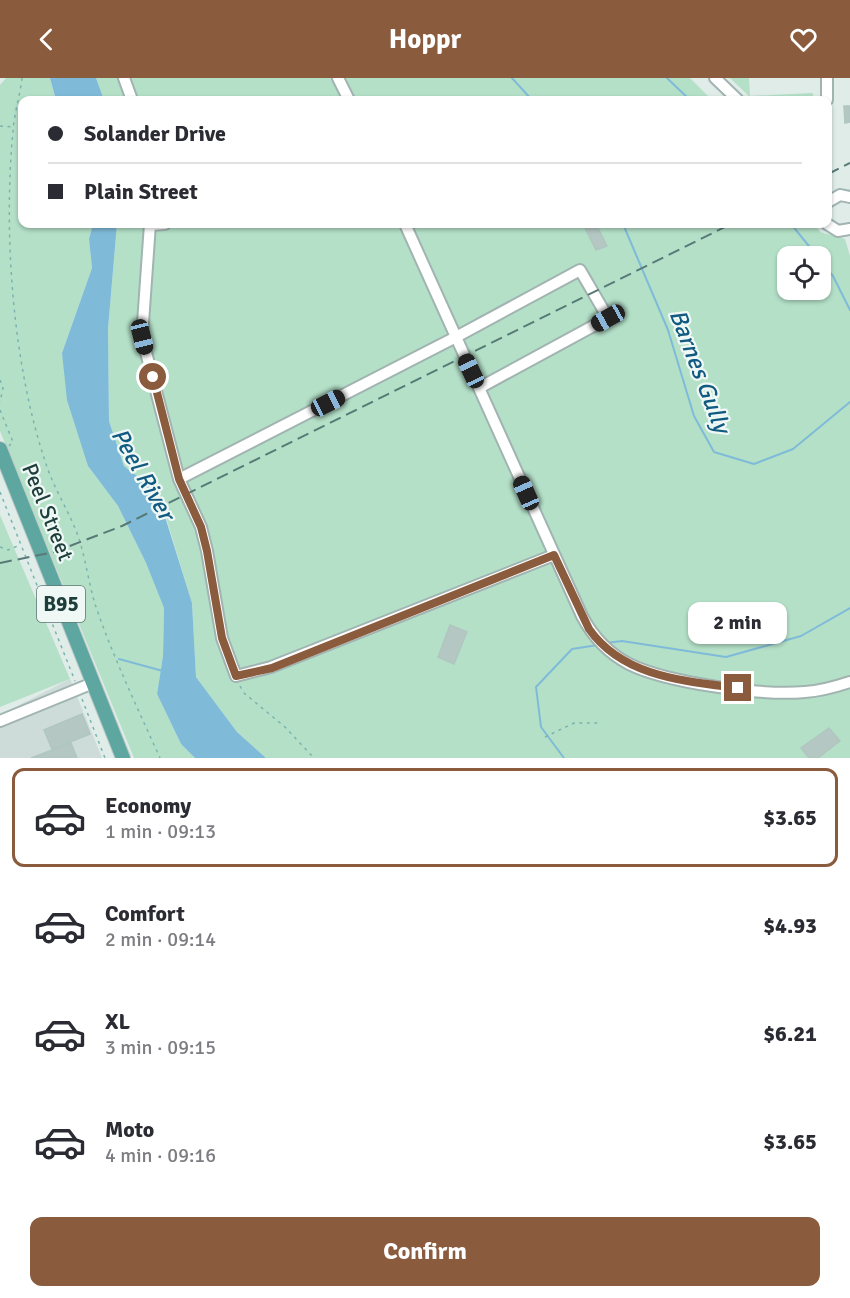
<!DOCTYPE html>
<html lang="en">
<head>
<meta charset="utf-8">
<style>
  body { margin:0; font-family:Signika,sans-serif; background:#f7f7f7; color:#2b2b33; height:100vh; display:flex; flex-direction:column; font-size:22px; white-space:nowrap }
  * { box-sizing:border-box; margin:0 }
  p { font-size:20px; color:#7c7c81 }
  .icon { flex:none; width:33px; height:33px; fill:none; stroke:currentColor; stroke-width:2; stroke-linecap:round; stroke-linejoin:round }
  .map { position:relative; height:680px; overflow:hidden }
  .drawer { display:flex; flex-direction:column; background:#fff; flex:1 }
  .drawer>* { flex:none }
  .guide { position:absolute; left:18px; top:18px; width:814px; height:132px; border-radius:12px; box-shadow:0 2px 4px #0004; display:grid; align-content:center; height:132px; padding:0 30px; background:#fff }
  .controls { position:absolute; left:777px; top:168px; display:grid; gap:12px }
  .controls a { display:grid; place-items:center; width:54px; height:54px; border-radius:12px; background:#fff; box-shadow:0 2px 4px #0004; font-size:30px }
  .end { position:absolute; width:27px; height:27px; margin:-14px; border:8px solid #8a5b3d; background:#fff; box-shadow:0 0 0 3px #fff }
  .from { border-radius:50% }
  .bubble { position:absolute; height:42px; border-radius:12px; background:#fff; box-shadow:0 2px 4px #0004; font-size:20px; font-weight:800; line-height:42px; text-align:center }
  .car { position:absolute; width:18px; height:36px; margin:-18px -9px; border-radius:8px; box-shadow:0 0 4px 2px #0007; background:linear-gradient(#222 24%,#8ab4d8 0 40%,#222 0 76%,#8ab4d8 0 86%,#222 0) }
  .guide b { display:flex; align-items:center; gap:21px; height:57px; font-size:22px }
  .guide b+b { border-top:2px solid #e1e1e2 }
  .guide i { width:15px; height:15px; background:#2b2b33 }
  ul { padding:10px 0 0; list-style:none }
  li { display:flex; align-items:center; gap:18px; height:99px; margin:0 12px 9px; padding:0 18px; border:3px solid transparent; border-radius:12px }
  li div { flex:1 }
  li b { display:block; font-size:22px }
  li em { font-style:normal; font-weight:800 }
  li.current { border-color:#8a5b3d }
  li>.icon { width:54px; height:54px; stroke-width:1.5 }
  .button { display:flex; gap:12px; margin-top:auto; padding:12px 30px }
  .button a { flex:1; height:69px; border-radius:12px; background:#8a5b3d; color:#fff; font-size:24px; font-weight:800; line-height:69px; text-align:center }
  header { display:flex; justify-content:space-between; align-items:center; height:78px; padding:0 30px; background:#8a5b3d; color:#fff; font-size:27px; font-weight:800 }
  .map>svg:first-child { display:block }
</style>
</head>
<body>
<header><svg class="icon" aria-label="back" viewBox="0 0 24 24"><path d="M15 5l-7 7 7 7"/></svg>Hoppr<svg class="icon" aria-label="heart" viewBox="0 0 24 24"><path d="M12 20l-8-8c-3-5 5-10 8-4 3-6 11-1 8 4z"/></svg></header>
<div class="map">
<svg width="850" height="680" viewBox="0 0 850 680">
  <rect width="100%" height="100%" fill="#dfece8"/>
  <path fill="#cddcd8" d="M70,601L102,680H0V637Z"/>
  <path fill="#b4e0c8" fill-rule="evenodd" d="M6,0H50L56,22H22V146H93L89,161L92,190L62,275L88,388L118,428L146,485L164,530L163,578L157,616L181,666L195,680H134L0,353V7Z
    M96,0H690L712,22H104Z
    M730,0H749L750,18L813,15V22H753Z
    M117,146H815L820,154L845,161L850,178V680H266L237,654L196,599L192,525L158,413L124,388L109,343L108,251ZM788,178H820V212H788Z
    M0,437L70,601L0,629Z"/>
  <path fill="#7fbbd8" d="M50,0H96L104,22H56Z
    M93,146H117L108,251L109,343L124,388L157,413L192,525L196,599L237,654L266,680H195L181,666L157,616L163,578L164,530L146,485L118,428L88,388L67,322L62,275L92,190L89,161Z"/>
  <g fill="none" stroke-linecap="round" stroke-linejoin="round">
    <path stroke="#7fbbd8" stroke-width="2" d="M512,0L532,22
      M667,0L690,22
      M623,146L668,252L694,338L714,374L754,386L793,371L850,324
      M791,146L817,178
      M820,183L833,198L850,232
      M606,565L622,563L726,579L801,558L850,530
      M119,581L163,593
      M564,680L541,649L536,609L572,571L598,567"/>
  </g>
  <path fill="#b4c7c2" stroke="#b0c6c1" stroke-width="1.5" d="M844,28H850V44L845,45Z
    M583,146H596L607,168L596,172Z
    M450,547L467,554L454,586L438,579Z
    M82,636L90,656L52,671L44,652Z
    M829,650L840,663L818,680H809L801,670Z
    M71,665L77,680H31Z"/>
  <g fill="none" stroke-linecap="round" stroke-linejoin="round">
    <defs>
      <path id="minor" d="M124,0L132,22
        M338,0L349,22
        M715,0L738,22
        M827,0V22
        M828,124L840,117L850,119
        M150,146L142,259L179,401L201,449L207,473L222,560L236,598L271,589L554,477
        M405,146L582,538C593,559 608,575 629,586C667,605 763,618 805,614C821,613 835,609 850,604
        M827,146L838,153L850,151
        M150,147L165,146
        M179,401L456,259L580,192L608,240L479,310
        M0,643L93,605"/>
      <path id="major" d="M0,371L123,680"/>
    </defs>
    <use href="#minor" stroke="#a1b4b1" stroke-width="14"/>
    <use href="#major" stroke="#c0c9c8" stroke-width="16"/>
    <path stroke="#7bb4ac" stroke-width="1.5" stroke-dasharray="3 4.5" stroke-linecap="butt" d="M22,0C20,18 14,36 13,53C3,158 13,290 47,389C56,415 72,438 80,464C86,484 89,506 95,526C113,579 137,629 160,680
      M0,48L13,49
      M0,302L3,310L0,324
      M0,332L13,364L9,368
      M0,414L75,603
      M0,469L8,472L20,467
      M240,608L244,615L285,649L314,680
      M82,621L105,680
      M545,659L574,645H599"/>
    <use href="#minor" stroke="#fff" stroke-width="10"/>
    <use href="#major" stroke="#5ea7a1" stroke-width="14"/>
    <path stroke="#587a77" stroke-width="2" stroke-dasharray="12 6" stroke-linecap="butt" d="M828,96L850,85
      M0,485L54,474L122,448L731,146"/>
  </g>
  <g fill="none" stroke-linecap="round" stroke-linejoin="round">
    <path stroke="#8a5b3d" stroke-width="8" d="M153,299L179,401L201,449L207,473L222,560L236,598L272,590L554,477L589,551C623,599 684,603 738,610"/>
  </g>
  <g text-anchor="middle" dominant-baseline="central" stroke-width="4.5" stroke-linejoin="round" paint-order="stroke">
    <rect fill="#eff8f5" stroke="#5d7673" stroke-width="1.5" x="37" y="508" width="48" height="36" rx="4.5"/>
    <g font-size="21" font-weight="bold" fill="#1e3e3b">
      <text x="61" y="526">B95</text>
    </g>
    <g font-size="22" fill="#1e3e3b" stroke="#eff8f5">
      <text transform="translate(48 434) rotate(68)">Peel Street</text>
    </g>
    <g font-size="24" font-style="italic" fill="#115a81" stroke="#eff8f5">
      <text transform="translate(700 293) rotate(69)">Barnes Gully</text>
      <text transform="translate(143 396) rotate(60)">Peel River</text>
    </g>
  </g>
</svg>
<div class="controls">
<a><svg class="icon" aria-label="locate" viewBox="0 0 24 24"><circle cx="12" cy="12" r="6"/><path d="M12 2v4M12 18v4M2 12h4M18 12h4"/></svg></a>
</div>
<i class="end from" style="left:153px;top:299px"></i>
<i class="end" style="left:738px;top:610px"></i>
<div class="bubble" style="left:688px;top:524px;width:99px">2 min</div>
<i class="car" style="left:608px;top:240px;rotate:241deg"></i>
<i class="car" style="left:142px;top:259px;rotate:166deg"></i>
<i class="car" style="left:471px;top:293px;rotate:335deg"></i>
<i class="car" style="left:328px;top:325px;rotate:63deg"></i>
<i class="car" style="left:526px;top:415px;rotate:336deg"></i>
<div class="guide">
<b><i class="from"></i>Solander Drive</b>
<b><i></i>Plain Street</b>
</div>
</div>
<section class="drawer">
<ul>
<li class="current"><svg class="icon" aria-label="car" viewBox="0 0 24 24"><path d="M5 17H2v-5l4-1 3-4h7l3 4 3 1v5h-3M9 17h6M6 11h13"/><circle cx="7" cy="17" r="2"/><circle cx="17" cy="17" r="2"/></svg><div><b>Economy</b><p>1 min · 09:13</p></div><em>$3.65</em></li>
<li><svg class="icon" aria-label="car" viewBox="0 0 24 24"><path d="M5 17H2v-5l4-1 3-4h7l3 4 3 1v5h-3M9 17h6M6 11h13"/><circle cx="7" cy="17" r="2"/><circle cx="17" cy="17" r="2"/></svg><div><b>Comfort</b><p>2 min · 09:14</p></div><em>$4.93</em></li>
<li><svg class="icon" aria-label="car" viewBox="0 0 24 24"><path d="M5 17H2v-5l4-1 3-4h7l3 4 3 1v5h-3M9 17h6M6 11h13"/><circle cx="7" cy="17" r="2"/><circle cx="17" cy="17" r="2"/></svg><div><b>XL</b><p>3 min · 09:15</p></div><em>$6.21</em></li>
<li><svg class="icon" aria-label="car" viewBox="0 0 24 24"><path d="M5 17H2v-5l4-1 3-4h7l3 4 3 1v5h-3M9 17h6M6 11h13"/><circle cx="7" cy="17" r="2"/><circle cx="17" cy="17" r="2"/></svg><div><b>Moto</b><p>4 min · 09:16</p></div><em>$3.65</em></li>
</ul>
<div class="button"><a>Confirm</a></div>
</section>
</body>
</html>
